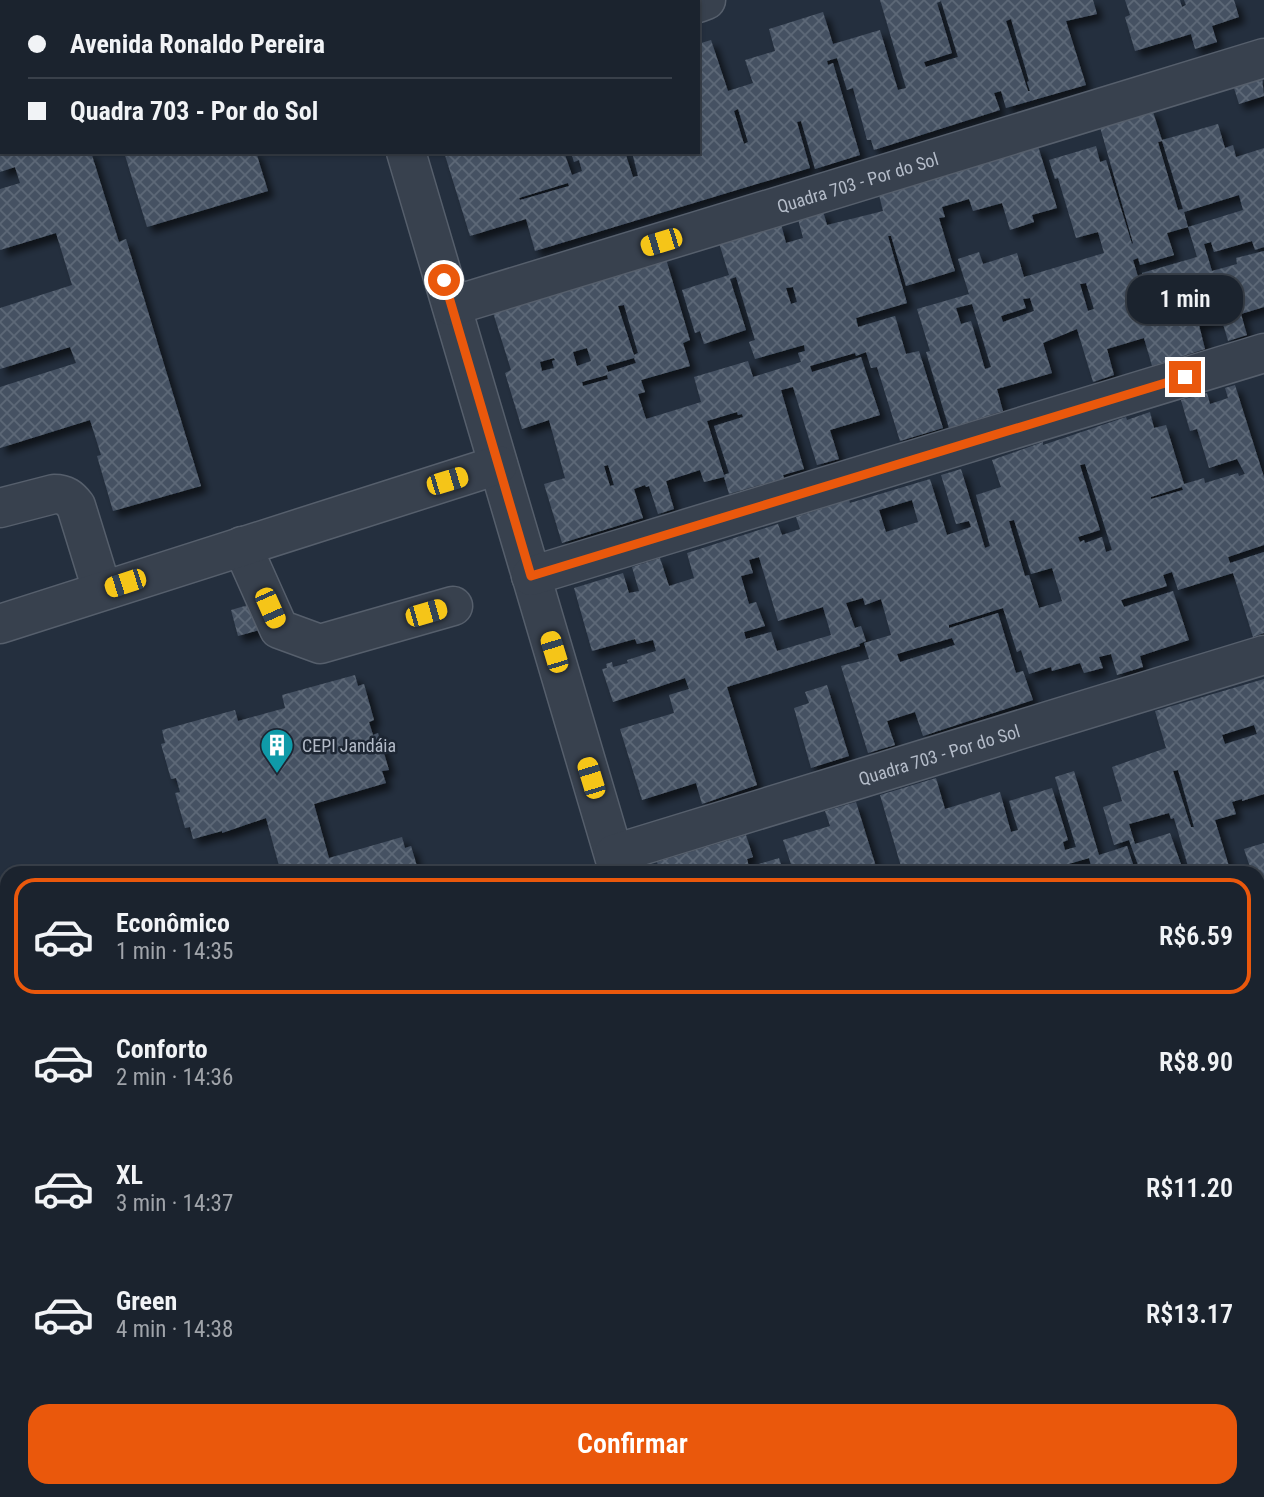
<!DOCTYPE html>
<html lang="pt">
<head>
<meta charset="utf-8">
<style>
  body { margin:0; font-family:"Roboto Condensed",sans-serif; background:#242b36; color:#f1f3f6; height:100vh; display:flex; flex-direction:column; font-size:26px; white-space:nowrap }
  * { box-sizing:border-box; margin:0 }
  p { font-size:23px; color:#a0a4aa }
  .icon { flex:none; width:38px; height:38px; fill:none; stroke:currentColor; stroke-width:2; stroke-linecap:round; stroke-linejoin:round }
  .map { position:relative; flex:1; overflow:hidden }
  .panel { position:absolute; left:0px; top:866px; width:1265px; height:632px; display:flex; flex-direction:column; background:#1b232e; border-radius:21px 21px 0 0; box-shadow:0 2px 5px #0004,0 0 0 2px #39404a }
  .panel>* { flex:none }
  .hud { position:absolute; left:0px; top:0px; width:700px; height:154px; box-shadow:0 2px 5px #0004,0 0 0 2px #39404a; display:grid; align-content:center; height:154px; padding:0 28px; background:#1b232e }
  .end { position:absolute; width:32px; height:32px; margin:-16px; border:9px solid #ea580c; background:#fff; box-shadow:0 0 0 4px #fff }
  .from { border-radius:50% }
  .bubble { position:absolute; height:49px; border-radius:21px; background:#1b232e; box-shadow:0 2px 5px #0004,0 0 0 2px #39404a; font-size:23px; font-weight:600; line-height:49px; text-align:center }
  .car { position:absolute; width:21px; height:42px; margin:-21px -10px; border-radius:9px; box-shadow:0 0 5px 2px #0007; background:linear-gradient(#f5c518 24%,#345 0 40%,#f5c518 0 76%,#345 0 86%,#f5c518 0) }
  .hud b { display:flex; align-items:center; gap:24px; height:66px; font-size:26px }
  .hud b+b { border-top:2px solid #39404a }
  .hud i { width:18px; height:18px; background:#f1f3f6 }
  ul { padding:12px 0 0; list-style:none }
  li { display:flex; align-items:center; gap:21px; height:116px; margin:0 14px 10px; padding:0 14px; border:4px solid transparent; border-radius:21px }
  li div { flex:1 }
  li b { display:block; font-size:26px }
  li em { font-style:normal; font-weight:600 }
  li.on { border-color:#ea580c }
  li>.icon { width:63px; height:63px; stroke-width:1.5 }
  .primary-button { display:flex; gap:14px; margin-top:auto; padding:14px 28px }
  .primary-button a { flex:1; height:80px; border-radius:21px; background:#ea580c; color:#fff; font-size:28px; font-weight:600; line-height:80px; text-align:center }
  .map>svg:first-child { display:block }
</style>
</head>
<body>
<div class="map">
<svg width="1264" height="1497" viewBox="0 0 1264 1497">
  <defs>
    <pattern id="grass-tufts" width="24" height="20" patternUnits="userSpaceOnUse" patternTransform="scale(1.75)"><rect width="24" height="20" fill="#263c3f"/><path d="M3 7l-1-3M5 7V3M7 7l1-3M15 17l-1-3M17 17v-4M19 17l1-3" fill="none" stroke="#435659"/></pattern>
    <pattern id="building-cross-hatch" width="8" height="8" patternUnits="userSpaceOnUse" patternTransform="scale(1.75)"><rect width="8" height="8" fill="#455162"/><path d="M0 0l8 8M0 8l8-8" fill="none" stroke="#5d6877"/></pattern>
    <filter id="shadow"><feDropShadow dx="6" dy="6" stdDeviation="3.5" flood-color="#0009"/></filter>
  </defs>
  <rect width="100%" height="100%" fill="#242f3e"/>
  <path fill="url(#grass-tufts)" d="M7,1113V1491H791L793,1497H0V1115Z"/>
  <path fill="url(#building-cross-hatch)" fill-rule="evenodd" filter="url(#shadow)" d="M880,0H1093L1097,14L1066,21L1086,85L1006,108L1001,91L994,93L1000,110L874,150L871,140H867L853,88L847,90L837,58L827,61L828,65L833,63L860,155L815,169L801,121L797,122L810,168L535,251L526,219L470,236L444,152H564L572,175L582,171L579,160L574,162L571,152H625L633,177L638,176L632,152H698V44L711,40L728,91L753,83L745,60L775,51L769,29L823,12L833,44L880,30L898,90L906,88ZM941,1L958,57L926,67L924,62L952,53L937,3ZM1011,19L1029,81L1027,82L1030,91H1028L1006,21ZM738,109L748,142L744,144L734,111ZM568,183L569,186L520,200L519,198Z
    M1125,0H1180L1182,7L1186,5L1184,0H1234L1239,17L1212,26L1217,42L1195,49L1191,34L1135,51L1125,17L1130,15Z
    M1262,76L1264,96L1239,104L1233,85Z
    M1152,109L1162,140L1218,124L1225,148L1233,145L1236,157L1264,148V247L1255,250L1252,241L1214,252L1211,242L1204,244L1212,271L1237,264L1236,258L1264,251V307L1241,314L1247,335L1228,341L1222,320L1199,325L1205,349L1152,366L1144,338L1107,349L1114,375L1093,382L1077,329L1043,343L1052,373L997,389L1003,411L949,428L926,352L930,351L917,309L969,294L958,259L979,252L983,264L1017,253L1024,277L1104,253L1098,232L1076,238L1058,178L1055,179L1049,160L1096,146L1100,162L1106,160L1132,244L1133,243L1100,127ZM1162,141L1183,209L1178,210L1158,142ZM1239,195L1243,210L1188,227L1197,257L1142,273L1153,309L1148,310L1133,260L1138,258L1140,265L1174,255L1167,233L1188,227L1184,212ZM1086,283L1094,309L1088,311L1080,284ZM1030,298L1034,311L1003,322L1001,316L1026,308L1023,299ZM972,304L991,367L985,369L971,321L961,324L956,308Z
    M1038,146L1057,208L1032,215L1034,222L1010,230L1002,203L973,211L969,199L942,207L945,217L939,218L955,271L906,286L891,236H888L907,303L856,318L858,327L895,316L906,354L919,351L943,428L900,441L877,367L871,368L866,352L856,356L855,353L810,366L812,372L861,357L880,415L830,430L839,459L817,465L793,387L781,390L804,469L783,475L784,478L729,494L724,477L704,482L700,470L666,481L674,509L658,514L649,486L646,487L645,485L634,489L643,518L562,543L544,484L565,478L549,420L522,429L505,373L511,370L491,306L666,259L690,340L683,343L690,366L641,380L645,392L638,394L646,419L701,402L694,377L748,361L753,377L801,362L798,353L805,351L804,345L755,359L749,342L755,340L736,277L730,279L746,330L704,344L700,331L695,333L682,290L729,275L719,243L781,224L786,243L803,238L798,219L823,211L827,225L883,211L879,195ZM793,287L797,302L791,304L786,288ZM624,305L638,353L634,355L618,306ZM587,348L591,361L577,366L573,352ZM554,358L555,360L552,361L554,368L542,371L540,362ZM634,358L636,363L608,372L606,366ZM607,375L608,379L583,386L582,382ZM737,412L738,415L742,414L743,417L714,426L729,473L724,475L707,421ZM608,465L614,485L610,486L604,466Z
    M0,152H91L119,242L126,239L201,486L113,511L97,456L101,455L90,420L0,448V387L76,363L70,347L0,369V308L72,285L56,233L0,250V189L20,183L15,167L0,172Z
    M124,152H256L268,191L147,227Z
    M1235,385L1264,477V545L1228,557L1230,563L1264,552V633L1253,637L1233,573L1178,590L1172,572L1163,575L1167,586L1121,600L1124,607L1173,591L1189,640L1140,656L1143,667L1117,675L1111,654L1099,657L1103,668L1084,673L1080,663L1052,671L1051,667L1029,674L1021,650L1017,652L1003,608L949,625V628L998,613L1016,673L1023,671L1033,700L923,736L915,712L887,721L895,745L868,753L841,666L869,659L864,643L891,635L881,599L865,605L863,598L846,603L855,628L861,626L866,641L859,644L860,646L727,687L757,785L702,804L696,783L642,800L620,729L674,713L669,695L689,689L685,678L613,702L602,669L607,668L606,664L612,662L613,667L628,663L627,660L656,651L653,640L637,644L635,639L592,651L574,588L623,573L629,593L639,591L632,567L660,558L669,586L694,578L687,553L778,524L782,535L800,529L796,517L849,500L850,503L930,479L947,535L971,527L969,521L956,524L941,475L961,469L985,548L990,546L976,495L1001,487L992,460L1043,442V445L1126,417L1127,420L1150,412L1154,428L1166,425L1184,484L1204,478L1205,483L1238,473L1239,476L1245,474L1237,459L1209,468L1197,429L1190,431L1181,400L1207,393L1210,404L1228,398L1225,388ZM1085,464L1112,550L1106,552L1102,537L1085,543L1084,540L1080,542L1078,537L1100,530L1080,465ZM1182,487L1183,490L1151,499V497ZM912,500L918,522L886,532L879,510ZM1014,520L1031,574L1052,568L1062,601L1039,608L1029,575L1025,576L1009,521ZM759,557L778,621L823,607L831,635L777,651L771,632L746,639L744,632L765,626L756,602L749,604L741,576L753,573L749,560ZM952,638L955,645L900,662L897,654Z
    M255,603L263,629L238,636L231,610Z
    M355,675L358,686L364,684L374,720L369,722L373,735L378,733L389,770L382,771L386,783L314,804L329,858L402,837L405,848L411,846L419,873H281L266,818L222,833V831L193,839L190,827L185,828L175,793L180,792L176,778L171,779L161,744L165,743L162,730L235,710L238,721L285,708L282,695Z
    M1264,679V794L1242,801V799L1232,802L1236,814L1215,820L1231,873H1190L1174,818L1171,819L1169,813L1129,824L1135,844L1170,833L1184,873H1141L1129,840L1114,845L1103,807L1122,801L1112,767L1166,748L1155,711ZM1254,725L1257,734L1225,744L1222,735ZM1178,770L1194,827H1191L1173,771Z
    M827,685L849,756L811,768L794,708L809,703L805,692Z
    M1074,771L1099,855L1127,846L1136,873H1093L1089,858L1038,873H903L880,795L936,778L945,809L1000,792L1011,832L1018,830L1009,801L1052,788L1068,840L1063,842L1065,850L1076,847L1055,777Z
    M856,802L878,873H794L783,840L830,826L825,811Z
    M746,835L753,857L747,859L749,867L779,858L784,873H660L657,862Z
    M1264,843V933L1258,935V873H1252L1244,849Z
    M1264,1020V1091L1258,1093V1022Z
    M1258,1122L1264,1138V1173L1258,1174Z
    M1264,1252V1277H1263L1258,1253Z
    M1264,1286V1479L1258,1481V1288Z
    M847,1491H908V1492L890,1497H849Z
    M912,1491H992L994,1497H906L913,1494Z
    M998,1491H1040L1041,1497H1000Z
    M1089,1491H1116L1118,1497H1090Z"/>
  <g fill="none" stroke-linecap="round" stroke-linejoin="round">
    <defs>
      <g id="minor">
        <path d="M339,0L343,2"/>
        <path d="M173,2L179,0"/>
        <path d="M698,3L706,0"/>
        <path d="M0,54L2,53"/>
        <path d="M406,152L619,873"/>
        <path id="s1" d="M452,306L1264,58"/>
        <path d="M0,508L54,494C65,494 70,498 76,506L102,590"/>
        <path d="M242,546L279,629L320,644L453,606"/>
        <path d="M531,576L1264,353"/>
        <path d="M0,624L498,465"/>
        <path id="s2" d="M614,854L1264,655"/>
        <path d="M1258,963L1264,961"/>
        <path d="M0,1161L7,1159"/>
        <path d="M1258,1218L1264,1216"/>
        <path d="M801,1491L803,1497"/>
      </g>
    </defs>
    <use href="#minor" stroke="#565f6c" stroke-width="41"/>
    <use href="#minor" stroke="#38414e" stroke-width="38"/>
  </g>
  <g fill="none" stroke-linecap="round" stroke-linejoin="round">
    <path stroke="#ea580c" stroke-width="9" d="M444,280L531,576L1185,377"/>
  </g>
  <defs>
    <symbol id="building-pin" viewBox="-11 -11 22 30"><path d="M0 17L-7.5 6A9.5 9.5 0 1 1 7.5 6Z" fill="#0f9aa8" stroke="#1d2633"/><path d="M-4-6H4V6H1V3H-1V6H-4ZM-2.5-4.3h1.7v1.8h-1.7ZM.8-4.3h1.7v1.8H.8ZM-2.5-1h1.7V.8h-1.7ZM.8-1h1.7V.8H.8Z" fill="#fff"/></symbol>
  </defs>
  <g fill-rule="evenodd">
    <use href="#building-pin" x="258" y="726" width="38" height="52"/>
  </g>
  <g text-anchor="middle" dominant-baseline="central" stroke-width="5" stroke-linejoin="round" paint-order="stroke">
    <g font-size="18" fill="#b4bcc9" stroke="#1d2633">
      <text stroke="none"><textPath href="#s1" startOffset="424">Quadra 703 - Por do Sol</textPath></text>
      <text stroke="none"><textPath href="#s2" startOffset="340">Quadra 703 - Por do Sol</textPath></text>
    </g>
    <g font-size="18" fill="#b4bcc9" stroke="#1d2633" text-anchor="start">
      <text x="302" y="745">CEPI Jandáia</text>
    </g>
  </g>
</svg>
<i class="end from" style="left:444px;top:280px"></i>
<i class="end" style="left:1185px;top:377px"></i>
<div class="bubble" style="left:1127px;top:275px;width:116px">1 min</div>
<i class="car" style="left:661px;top:242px;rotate:253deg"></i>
<i class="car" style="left:447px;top:481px;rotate:73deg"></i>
<i class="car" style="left:125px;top:583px;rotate:252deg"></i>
<i class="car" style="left:270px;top:608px;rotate:156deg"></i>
<i class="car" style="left:426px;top:613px;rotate:74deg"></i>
<i class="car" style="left:554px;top:652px;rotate:343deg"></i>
<i class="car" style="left:591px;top:778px;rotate:343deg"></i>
<div class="hud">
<b><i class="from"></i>Avenida Ronaldo Pereira</b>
<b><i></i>Quadra 703 - Por do Sol</b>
</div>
<section class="panel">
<ul>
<li class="on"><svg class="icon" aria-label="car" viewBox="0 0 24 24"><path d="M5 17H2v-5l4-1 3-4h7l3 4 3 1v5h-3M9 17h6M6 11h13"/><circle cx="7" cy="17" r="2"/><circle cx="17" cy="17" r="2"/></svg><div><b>Econômico</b><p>1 min · 14:35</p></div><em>R$6.59</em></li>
<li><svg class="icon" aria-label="car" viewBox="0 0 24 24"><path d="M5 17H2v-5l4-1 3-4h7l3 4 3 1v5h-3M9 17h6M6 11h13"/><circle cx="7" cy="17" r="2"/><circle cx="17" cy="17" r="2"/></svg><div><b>Conforto</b><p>2 min · 14:36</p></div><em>R$8.90</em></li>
<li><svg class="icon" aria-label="car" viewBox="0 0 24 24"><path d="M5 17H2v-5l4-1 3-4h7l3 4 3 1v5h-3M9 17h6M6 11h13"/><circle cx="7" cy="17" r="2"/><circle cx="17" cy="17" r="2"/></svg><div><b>XL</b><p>3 min · 14:37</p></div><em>R$11.20</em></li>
<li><svg class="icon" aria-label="car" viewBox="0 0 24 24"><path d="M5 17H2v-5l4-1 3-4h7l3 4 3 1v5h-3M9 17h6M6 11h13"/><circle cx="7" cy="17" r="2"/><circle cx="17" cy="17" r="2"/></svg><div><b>Green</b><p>4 min · 14:38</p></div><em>R$13.17</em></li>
</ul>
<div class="primary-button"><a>Confirmar</a></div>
</section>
</div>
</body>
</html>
